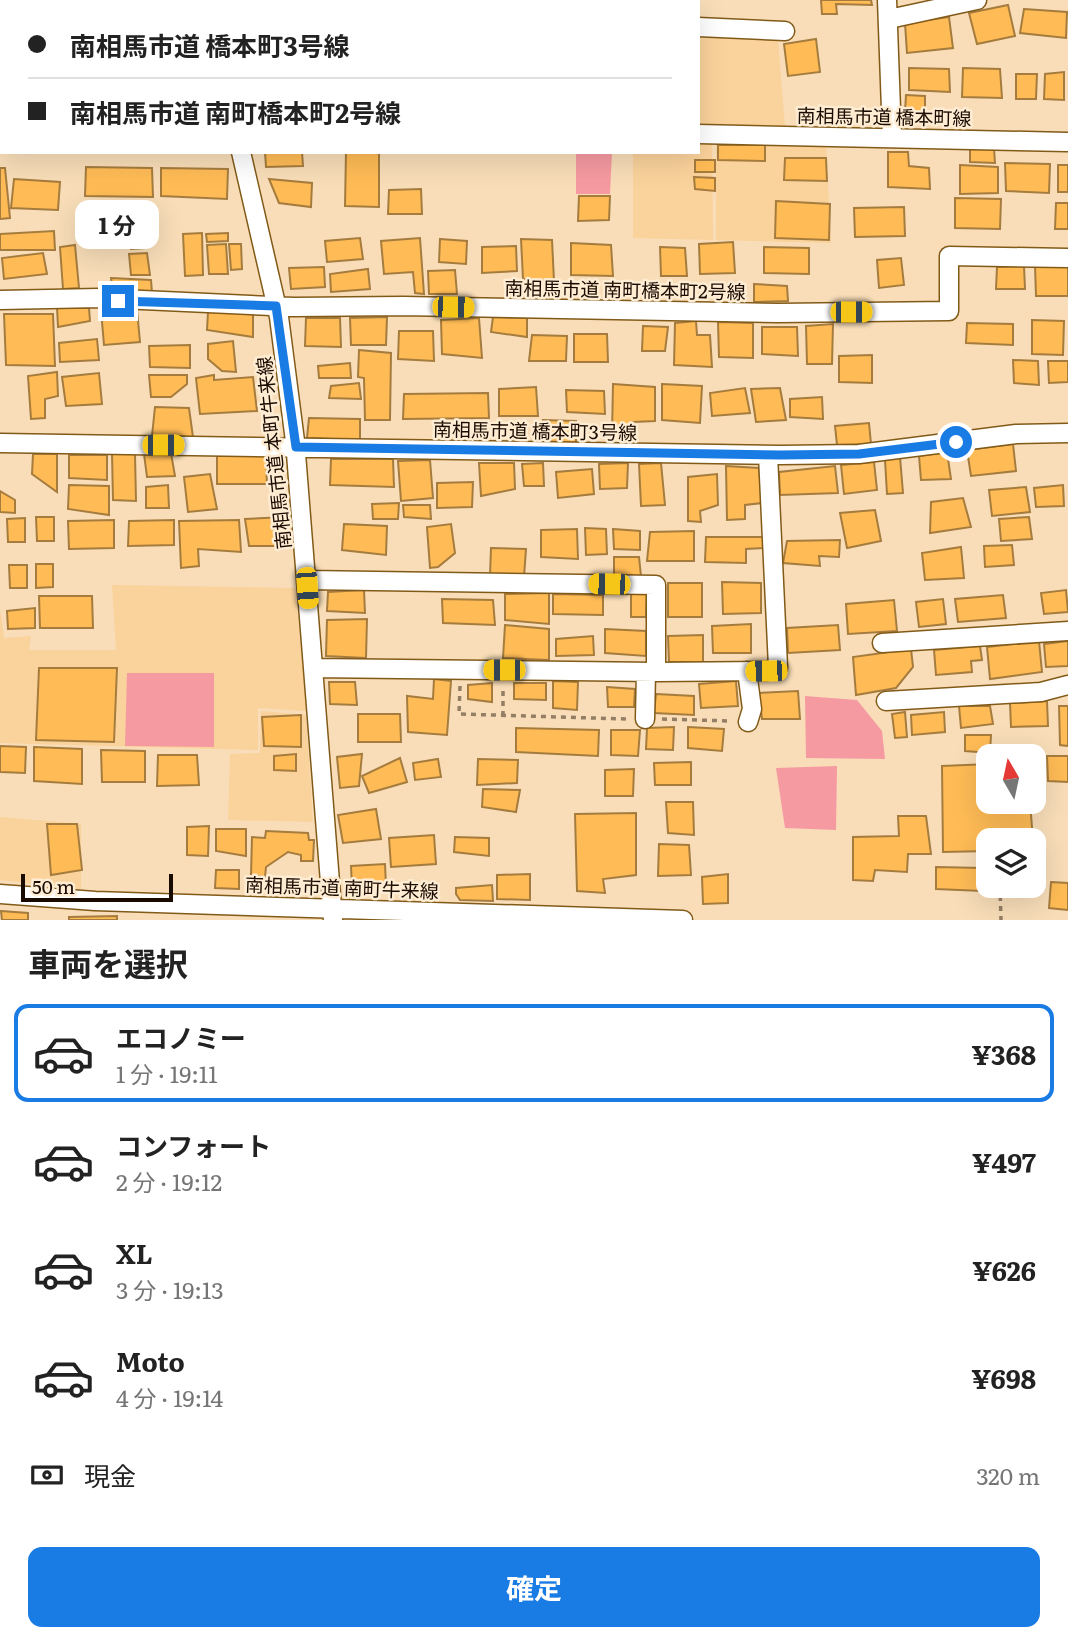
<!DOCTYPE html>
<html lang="ja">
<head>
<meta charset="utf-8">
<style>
  body { margin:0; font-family:Literata,"Noto Sans JP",serif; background:#f2f2f2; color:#222; height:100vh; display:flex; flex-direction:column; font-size:26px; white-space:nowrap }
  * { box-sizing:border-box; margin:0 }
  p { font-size:23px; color:#767676 }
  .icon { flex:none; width:38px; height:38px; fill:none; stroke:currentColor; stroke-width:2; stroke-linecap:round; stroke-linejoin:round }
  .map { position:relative; height:920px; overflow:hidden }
  .drawer { display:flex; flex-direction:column; background:#fff; flex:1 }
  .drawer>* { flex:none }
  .banner { position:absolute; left:0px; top:0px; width:700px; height:154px; box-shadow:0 7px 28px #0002; display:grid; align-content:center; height:154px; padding:0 28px; background:#fff }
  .needle { width:46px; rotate:351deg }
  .tools { position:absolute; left:976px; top:744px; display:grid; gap:14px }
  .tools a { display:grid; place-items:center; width:70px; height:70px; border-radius:14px; background:#fff; box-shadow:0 7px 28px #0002; font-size:35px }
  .scale { position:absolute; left:21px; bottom:18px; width:152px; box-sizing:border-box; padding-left:7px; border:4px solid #1a0b00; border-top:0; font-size:19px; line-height:24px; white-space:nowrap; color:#1a0b00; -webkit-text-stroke:5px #feecd3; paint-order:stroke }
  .end { position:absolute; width:32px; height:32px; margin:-16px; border:9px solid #197be4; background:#fff; box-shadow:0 0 0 4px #fff }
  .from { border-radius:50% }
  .bubble { position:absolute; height:49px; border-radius:14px; background:#fff; box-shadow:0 7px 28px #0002; font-size:23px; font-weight:700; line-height:49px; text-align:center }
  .car { position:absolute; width:21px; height:42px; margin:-21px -10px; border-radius:9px; box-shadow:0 0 5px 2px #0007; background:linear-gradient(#f5c518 24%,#345 0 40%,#f5c518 0 76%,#345 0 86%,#f5c518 0) }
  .banner b { display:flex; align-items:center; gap:24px; height:66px; font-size:26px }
  .banner b+b { border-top:2px solid #e0e0e0 }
  .banner i { width:18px; height:18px; background:#222 }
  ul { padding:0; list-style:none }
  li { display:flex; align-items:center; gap:21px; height:98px; margin:0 14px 10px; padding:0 14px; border:4px solid transparent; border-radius:14px }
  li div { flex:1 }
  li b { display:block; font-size:26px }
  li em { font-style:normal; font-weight:700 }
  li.on { border-color:#197be4 }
  li>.icon { width:63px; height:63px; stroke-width:1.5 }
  h2 { padding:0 28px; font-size:32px; line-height:84px }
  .pay { display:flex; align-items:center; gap:18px; height:77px; padding:0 28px; font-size:26px }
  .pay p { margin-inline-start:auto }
  .primary-button { display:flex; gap:14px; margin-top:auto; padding:14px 28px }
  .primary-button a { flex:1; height:80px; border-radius:14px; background:#197be4; color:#fff; font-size:28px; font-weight:700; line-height:80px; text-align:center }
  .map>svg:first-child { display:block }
</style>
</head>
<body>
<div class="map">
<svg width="1068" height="920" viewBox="0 0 1068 920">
  <rect width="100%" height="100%" fill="#f8ddb8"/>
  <path fill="#fad29b" d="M698,36L778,39L785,127L698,124Z
    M716,142L826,146L831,243L716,240Z
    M698,144H712L713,240L633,238V152H698Z
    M112,585L295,588L307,711L258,708V750L0,743V609L4,638L31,636L29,650H116Z
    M261,711L306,715L313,822L228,820L230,754L260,753Z
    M0,817L81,824V889L0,880Z"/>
  <path fill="#f69aa1" d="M576,152H612L610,194H576Z
    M127,673H214V747L125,746Z
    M805,696L857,700L882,731L885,759L806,758Z
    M837,766L836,830L785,828L776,768Z"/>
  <path fill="#ffbc56" stroke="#a67c3e" stroke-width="2" d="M821,0H871L872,5L836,4L837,14H822Z
    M1008,5L1015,36L977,44L969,13Z
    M1024,9L1067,12L1066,38L1020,33Z
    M949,17L953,48L907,53L905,23Z
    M816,39L820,72L788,76L784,44Z
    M909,68L949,69L950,92L909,90Z
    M963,68L1000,69L1002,98L962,97Z
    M1064,72V100L1044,99L1045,74Z
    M1016,74H1037L1036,99H1016Z
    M906,95L925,96V114L905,112Z
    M718,145H765V161L718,160Z
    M970,149H994L995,163L970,162Z
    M265,152H302L303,166L266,167Z
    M346,152H379V207L345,206Z
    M888,152H908L909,166L929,168L930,189L888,187Z
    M785,158H826L827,181L784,180Z
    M695,160H715V172H695Z
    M1005,163L1050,164L1049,193L1006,191Z
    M960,165L998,167V193L960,194Z
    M1058,165H1068V192H1058Z
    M86,167L152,168L153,197L85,196Z
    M0,168H5L10,218L0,219Z
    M161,168L228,169L227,199L161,196Z
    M694,177L715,178V191L695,189Z
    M14,179L60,182L58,210L11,208Z
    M269,179L312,183L311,207L279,203Z
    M421,189L422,214H388L389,190Z
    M579,196H610L609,220L578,221Z
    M955,198L1001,199L1000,229L955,228Z
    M776,201L830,204L829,240L775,238Z
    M1056,203H1068V229H1055Z
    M904,207L905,236L855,237L854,208Z
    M54,231L55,250H0V234Z
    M202,233L203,275L185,276L183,234Z
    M228,233V241L207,242L206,234Z
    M130,235L144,236L145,248L131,249Z
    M360,238L363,259L327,262L325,241Z
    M420,238L424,294L415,293L413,272L384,274L381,241Z
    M440,239L467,241L466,264L439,262Z
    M521,239L552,240L554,281L523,279Z
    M733,242L735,273L700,274L699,244Z
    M571,243L611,245L613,276L571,275Z
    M226,244L228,274H209L207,245Z
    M229,244H241L242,269L231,270Z
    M75,245L79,288L63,289L60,247Z
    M516,246L517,271L482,273V247Z
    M660,247L685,248L687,276H661Z
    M764,247L809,248V274L764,273Z
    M43,253L47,274L4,279L2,258Z
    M147,253L150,275H131L129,254Z
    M901,258L904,285L879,288L877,260Z
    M1024,266L1025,289H996L997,267Z
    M1035,266L1068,267V296H1036Z
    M324,267L325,287L291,289L289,268Z
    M368,269L370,289L331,292L330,274Z
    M455,270L457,294H429L428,271Z
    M111,278L151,280L152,293L113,291Z
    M754,284L787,286L788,301L754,302Z
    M57,307L89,308L90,321L58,327Z
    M101,310H137L140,342L104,345Z
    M208,312L253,313V337L207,330Z
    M4,314H53L55,366L6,365Z
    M387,317L386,345H351L350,318Z
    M493,317L527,318V337L491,332Z
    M306,318H340L341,347L305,346Z
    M479,318L482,358L442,354L441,320Z
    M1032,320L1064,321L1063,355L1032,354Z
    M696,321L697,335H710L712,367L674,365L675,323Z
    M718,322L753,323V358L719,357Z
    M967,323L1013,324V345L966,343Z
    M833,324L832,364H807L806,326Z
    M643,326L668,327L665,351H642Z
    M762,327H797L798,356L762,354Z
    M399,331H433L434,361L398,359Z
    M574,334H607L608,362H574Z
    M532,335L567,336L566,361H529Z
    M97,339L99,360L60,362L59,343Z
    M233,341L236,372L222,371L208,359V344Z
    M190,345V368L150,367L149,346Z
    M359,350L391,353L390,420H365L364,378L358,377Z
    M872,355V383L839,382V356Z
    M1013,360L1038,361L1039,385L1014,383Z
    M1048,361H1068V382L1049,383Z
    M350,363L351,378H319L318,366Z
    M57,372L58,396L45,399V418L31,419L28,376Z
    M99,373L102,404L66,406L62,377Z
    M149,375H187V384L171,397H151Z
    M214,375V380L253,377L257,411L200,414L196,378Z
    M359,383L361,399L329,398L331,386Z
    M613,384L655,387V421L633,422V436L612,434Z
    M662,384L702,386L700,423L662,420Z
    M536,387L538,416H499V389Z
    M745,388L750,413L712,416L710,393Z
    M780,388L786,420L756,422L751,389Z
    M566,390L604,391L605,414L567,412Z
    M488,393L489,418L403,419L404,394Z
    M822,397L823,419L790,417V399Z
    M155,407L189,408L193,437L152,436Z
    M309,418L360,419V440L307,438Z
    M543,420L576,421V443L542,441Z
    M869,423L871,444L837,445L835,426Z
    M1013,444L1016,471L971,476L967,450Z
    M947,452L951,479L921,480L919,456Z
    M171,453L175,476L147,477L144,454Z
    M33,454H57V492L32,474Z
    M112,454H135L136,501L113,500Z
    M69,455H107V480L69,478Z
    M217,456H266L267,484H217Z
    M900,457L903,493L887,494L885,460Z
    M331,459H393L394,487L330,485Z
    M430,460L433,498L401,501L398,461Z
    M874,462L877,490L844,494L841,465Z
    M479,463H514L515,489L481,496Z
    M543,463L544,486H524L522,464Z
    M628,463L627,488L600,489L599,464Z
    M661,463L665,505L641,506L639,464Z
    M726,466L759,468L762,503L745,505V519L727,520Z
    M835,466L838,493L780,495L779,472Z
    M592,469L594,494L558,498L556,472Z
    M210,474L217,509L188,512L184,477Z
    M717,474L718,505L700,511L701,522L688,521V477Z
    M473,482L472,507L437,508V483Z
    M69,485L109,486V515L68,509Z
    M168,485L169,508H146V487Z
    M1063,485L1064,506L1036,507L1034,488Z
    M1026,487L1030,512L992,516L989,490Z
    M0,491L15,500V513L0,512Z
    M963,498L971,527L930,533L931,502Z
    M399,503L398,519H373L372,504Z
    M403,505H430L431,519L404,517Z
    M875,510L881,541L847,548L840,513Z
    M36,517H54V541H37Z
    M285,517L289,546H249L245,519Z
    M1029,517L1032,539L1001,541L999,519Z
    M25,518V542H8L7,519Z
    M114,520V548L69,549L68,521Z
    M174,520V545L128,546L129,521Z
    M239,520L241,552L198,549L199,566L181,568L179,521Z
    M344,524L387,526L386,555L342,550Z
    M451,524L455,553L438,567L430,568L427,527Z
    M585,528L606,529L607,554L586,555Z
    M577,529L578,559L541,557V530Z
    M613,529L640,531V550L614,549Z
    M694,531V561H647L650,532Z
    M706,537H764V548L746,549V563L705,562Z
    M840,540L839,557L819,556L820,566L783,563L787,541Z
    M1012,545L1014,565L985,567L984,546Z
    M961,547L964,578L925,580L922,553Z
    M491,548L526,549L524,577L490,576Z
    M614,557H639L641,576L614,575Z
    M36,564H53V587L36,588Z
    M9,565H27V588H10Z
    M722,582L761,583V613L723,614Z
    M668,583H702V617H668Z
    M364,590L365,613L327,611L328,592Z
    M1066,590L1068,612L1044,614L1041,593Z
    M647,591L646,617H631V593Z
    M549,593V624L505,620V594Z
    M553,594L603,595V615L553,614Z
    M1003,595L1006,618L958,622L955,599Z
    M39,596H92L93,628H40Z
    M442,599L493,600L495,625L443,623Z
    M943,599L946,624L919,627L916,602Z
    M894,600L897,631L848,634L846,604Z
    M35,608V628L8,629L7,611Z
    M367,619L366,658L326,656L327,620Z
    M751,624V653H713L712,626Z
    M505,625L549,629V660L503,658Z
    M838,625L840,650L788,653L787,628Z
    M605,629L646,631V656L605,653Z
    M703,635V662H669L668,636Z
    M593,636L594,655L556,656V639Z
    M1039,641L1042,672L990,679L987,647Z
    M1068,641V666L1046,667L1044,644Z
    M980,646L982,660L971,661L972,672L936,675L934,650Z
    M911,649L913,667L896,688L856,695L853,657Z
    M39,668H117L114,742L36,740Z
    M434,679L451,681L447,735L408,732L407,696L433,699Z
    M553,681L578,682L577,710L553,708Z
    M736,681L738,706L701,708L699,684Z
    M329,682H355L357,705L330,704Z
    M492,683V702L468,699V685Z
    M514,683H546V700L514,699Z
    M607,687L635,689L634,707H608Z
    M798,691L800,719H762L759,693Z
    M656,694L694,696V715L654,713Z
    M1047,701L1048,726L1011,727L1010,703Z
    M959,706H990L993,724L961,728Z
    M1059,706H1068V746L1060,745Z
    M905,712L907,737L895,738L892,714Z
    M944,712L945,732L912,735L911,715Z
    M358,714H400L401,742H358Z
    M301,715V747L264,746L262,717Z
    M674,727L673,750L646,749L647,728Z
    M688,727L724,729L722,751L688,748Z
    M516,728L599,730L598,756L516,752Z
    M611,730H640L638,756L611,755Z
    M965,735H991L990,753L965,751Z
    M0,746L26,747L25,773L0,772Z
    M34,747L82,749V784L34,781Z
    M101,750L145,751V782H102Z
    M296,754V771L274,770V756Z
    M362,754L359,786L340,788L337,757Z
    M158,755H197L199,785L157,786Z
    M1047,756H1068V782L1048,781Z
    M400,758L407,782L369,793L362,776Z
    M438,759L441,777L415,780L413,763Z
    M478,759L518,760L517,783L477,785Z
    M691,762V785H655L654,763Z
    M989,764V802H1030L1033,840H989V851L943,852L942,766Z
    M634,769L633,796H605V770Z
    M483,789L520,790L516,812L482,807Z
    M666,802H693L694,835L668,833Z
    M376,809L381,839L343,843L338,815Z
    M636,813V875L603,879L605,893L577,891L575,814Z
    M898,816H926L931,854H908L907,872L875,870L873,881L853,880V837L899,836Z
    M47,824H77L82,870L51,875Z
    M209,826L208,856L187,855V827Z
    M216,829H246V856L216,851Z
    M266,831L308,833L309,840H314L313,861H301V855L288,852L266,867L265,877L251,875L252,837L265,838Z
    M434,835L436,864L391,867L389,838Z
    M455,837L489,838V856L454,852Z
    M659,844L689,845L691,875L658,876Z
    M385,864L386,886L352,887L351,866Z
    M936,867L983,868L982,891L936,889Z
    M216,870H239V889L215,888Z
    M530,874V900L497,899V875Z
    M728,874V903L703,904L702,877Z
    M1051,882L1068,883V910L1049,908Z
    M492,885L493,901L460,900L456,894V888Z
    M1,911L28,913V920H2Z
    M117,916V920H69V917Z"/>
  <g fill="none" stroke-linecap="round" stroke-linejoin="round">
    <defs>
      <path id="street" d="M213,0V2
        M887,0L892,137
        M889,19L977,0
        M698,27L785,31
        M698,134L1068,142
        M241,152L279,317L295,441L333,920
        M0,300L99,298L294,307L403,306L778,313L949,311V256L1068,258
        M0,443L781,455L859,454L1016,434L1068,433
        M307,580L656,585V672
        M882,643L1068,631
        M313,668L656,672L767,671L778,667L768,455
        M747,671L752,709L748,722
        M886,701L1041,692L1068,685
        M645,719L646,672
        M0,894L95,901L683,920"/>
    </defs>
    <use href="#street" stroke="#825a18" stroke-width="21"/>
    <path stroke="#947e65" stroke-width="3.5" stroke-dasharray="5 5" stroke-linecap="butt" d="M460,686L459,714L626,719
      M503,716V687
      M662,719L731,721
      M1000,886L1001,920"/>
    <use href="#street" stroke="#fff" stroke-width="18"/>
  </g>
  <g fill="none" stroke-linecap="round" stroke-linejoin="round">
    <path stroke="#197be4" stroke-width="9" d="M118,301L276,306L296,447L781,455L859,454L956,442"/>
  </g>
  <g text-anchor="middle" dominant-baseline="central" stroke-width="5" stroke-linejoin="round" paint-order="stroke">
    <g font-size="19" fill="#1a0b00" stroke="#feecd3">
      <text transform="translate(884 116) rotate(1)">南相馬市道 橋本町線</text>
      <text transform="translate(625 289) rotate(1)">南相馬市道 南町橋本町2号線</text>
      <text transform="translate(535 430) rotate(1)">南相馬市道 橋本町3号線</text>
      <text transform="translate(273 453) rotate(-96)">南相馬市道 本町牛来線</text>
      <text transform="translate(342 887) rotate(2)">南相馬市道 南町牛来線</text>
    </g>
  </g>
</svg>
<div class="tools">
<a><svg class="needle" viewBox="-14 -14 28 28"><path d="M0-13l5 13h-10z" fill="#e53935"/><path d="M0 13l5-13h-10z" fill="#767676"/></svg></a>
<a><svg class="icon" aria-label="layers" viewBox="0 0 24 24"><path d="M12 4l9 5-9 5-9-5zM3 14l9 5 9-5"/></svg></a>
</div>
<div class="scale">50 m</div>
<i class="end from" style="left:956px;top:442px"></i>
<i class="end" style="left:118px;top:301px"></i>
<div class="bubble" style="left:75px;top:200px;width:84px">1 分</div>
<i class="car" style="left:453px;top:307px;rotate:91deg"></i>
<i class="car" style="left:851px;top:312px;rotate:90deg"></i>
<i class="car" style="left:163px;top:445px;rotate:90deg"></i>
<i class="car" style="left:609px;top:584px;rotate:271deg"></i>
<i class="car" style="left:307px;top:588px;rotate:176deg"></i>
<i class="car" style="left:504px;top:670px;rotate:270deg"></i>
<i class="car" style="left:766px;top:671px;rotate:269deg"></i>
<div class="banner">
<b><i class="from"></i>南相馬市道 橋本町3号線</b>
<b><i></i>南相馬市道 南町橋本町2号線</b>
</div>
</div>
<section class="drawer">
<h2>車両を選択</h2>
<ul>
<li class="on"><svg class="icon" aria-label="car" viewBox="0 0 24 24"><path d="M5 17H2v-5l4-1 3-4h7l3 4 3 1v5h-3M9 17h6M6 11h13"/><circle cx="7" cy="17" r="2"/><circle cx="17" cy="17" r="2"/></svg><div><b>エコノミー</b><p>1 分 · 19:11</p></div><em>¥368</em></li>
<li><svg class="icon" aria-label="car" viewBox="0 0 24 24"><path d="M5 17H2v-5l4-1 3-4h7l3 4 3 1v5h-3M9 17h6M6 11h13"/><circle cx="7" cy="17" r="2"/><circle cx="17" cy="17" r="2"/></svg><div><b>コンフォート</b><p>2 分 · 19:12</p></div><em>¥497</em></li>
<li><svg class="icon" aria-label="car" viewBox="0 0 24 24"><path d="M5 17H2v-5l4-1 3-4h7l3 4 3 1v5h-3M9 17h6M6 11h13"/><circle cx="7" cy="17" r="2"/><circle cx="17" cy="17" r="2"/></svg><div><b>XL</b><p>3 分 · 19:13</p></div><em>¥626</em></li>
<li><svg class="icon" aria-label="car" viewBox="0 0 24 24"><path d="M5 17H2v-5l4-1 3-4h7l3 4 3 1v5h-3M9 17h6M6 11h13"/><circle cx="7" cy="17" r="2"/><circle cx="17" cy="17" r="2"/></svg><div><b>Moto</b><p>4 分 · 19:14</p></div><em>¥698</em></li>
</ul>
<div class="pay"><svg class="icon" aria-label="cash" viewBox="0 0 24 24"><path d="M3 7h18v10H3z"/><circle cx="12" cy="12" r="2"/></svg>現金<p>320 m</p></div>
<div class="primary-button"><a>確定</a></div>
</section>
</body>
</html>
